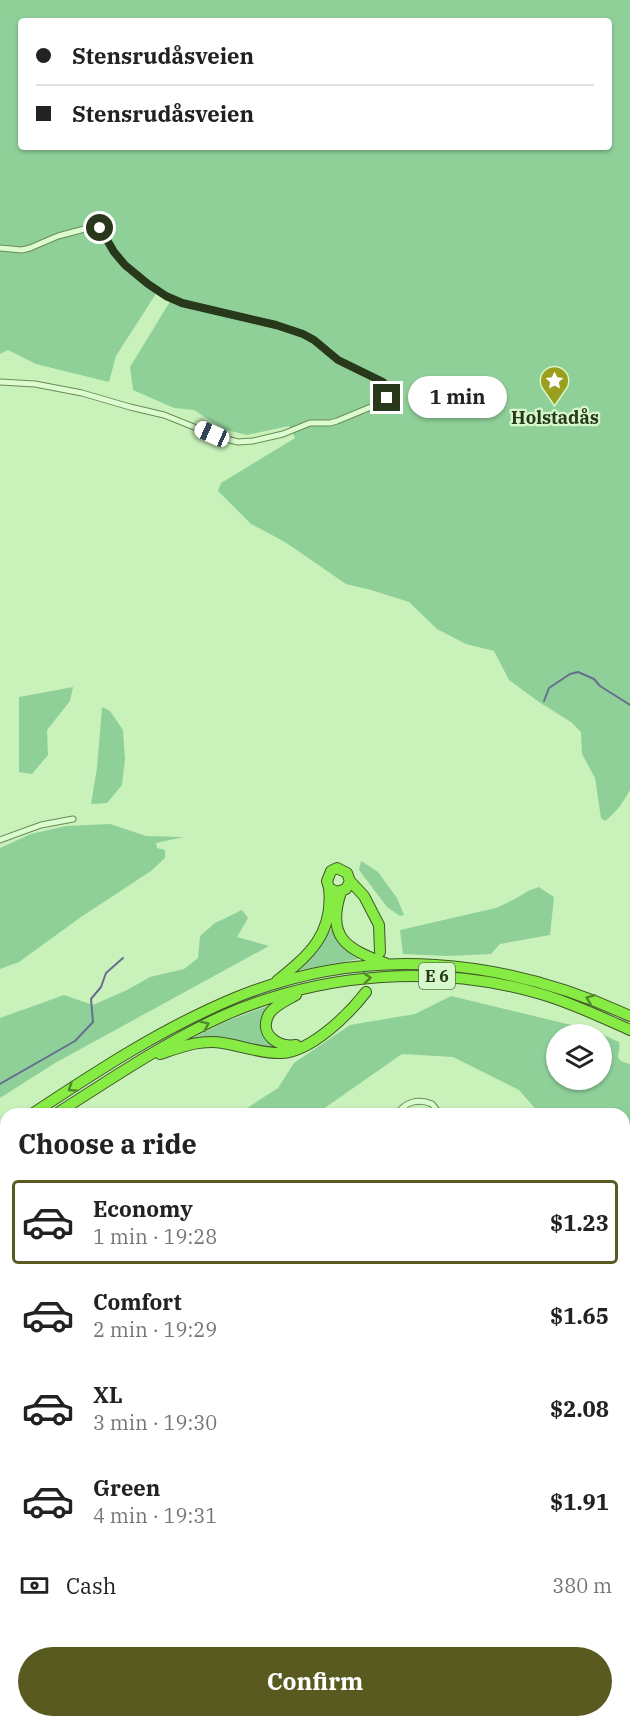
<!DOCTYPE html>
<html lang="en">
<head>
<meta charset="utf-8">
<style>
  body { margin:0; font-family:"IBM Plex Serif",serif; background:#f2f2f2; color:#222; height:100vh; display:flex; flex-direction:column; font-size:22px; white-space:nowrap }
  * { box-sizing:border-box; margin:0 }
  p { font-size:20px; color:#767676 }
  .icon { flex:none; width:33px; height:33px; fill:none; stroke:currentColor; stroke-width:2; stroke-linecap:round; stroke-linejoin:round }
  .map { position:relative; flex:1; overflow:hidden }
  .details { position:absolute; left:0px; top:1108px; width:630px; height:620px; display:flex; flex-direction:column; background:#fff; border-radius:18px 18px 0 0; box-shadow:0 2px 4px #0004 }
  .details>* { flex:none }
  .hud { position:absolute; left:18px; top:18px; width:594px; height:132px; border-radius:6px; box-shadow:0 2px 4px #0004; display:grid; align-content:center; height:132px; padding:0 18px; background:#fff }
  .buttons { position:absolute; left:546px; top:1024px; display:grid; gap:12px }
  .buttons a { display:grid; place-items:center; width:66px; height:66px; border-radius:50%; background:#fff; box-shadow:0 2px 4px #0004; font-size:30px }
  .end { position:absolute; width:27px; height:27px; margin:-14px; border:8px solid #28381a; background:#fff; box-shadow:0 0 0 3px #fff }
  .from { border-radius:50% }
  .bubble { position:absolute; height:42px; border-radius:21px; background:#fff; box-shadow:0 2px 4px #0004; font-size:20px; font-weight:700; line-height:42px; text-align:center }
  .car { position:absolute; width:18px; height:36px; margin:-18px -9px; border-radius:8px; box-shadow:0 0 4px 2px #0007; background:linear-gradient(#fff 24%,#345 0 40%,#fff 0 76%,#345 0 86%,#fff 0) }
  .hud b { display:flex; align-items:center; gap:21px; height:57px; font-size:22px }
  .hud b+b { border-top:2px solid #e0e0e0 }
  .hud i { width:15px; height:15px; background:#222 }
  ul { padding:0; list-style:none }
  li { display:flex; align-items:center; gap:18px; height:84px; margin:0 12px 9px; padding:0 6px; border:3px solid transparent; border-radius:6px }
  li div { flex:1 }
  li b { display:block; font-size:22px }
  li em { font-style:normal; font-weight:700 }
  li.current { border-color:#585a20 }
  li>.icon { width:54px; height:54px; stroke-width:1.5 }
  h2 { padding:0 18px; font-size:27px; line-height:72px }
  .pay { display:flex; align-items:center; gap:15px; height:66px; padding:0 18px; font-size:22px }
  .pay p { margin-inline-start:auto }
  .primary-button { display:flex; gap:12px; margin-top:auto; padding:12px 18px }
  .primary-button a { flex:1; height:69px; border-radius:36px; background:#585a20; color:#fff; font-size:24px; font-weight:700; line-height:69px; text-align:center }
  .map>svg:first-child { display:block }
</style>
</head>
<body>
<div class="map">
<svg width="630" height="1727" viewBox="0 0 630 1727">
  <rect width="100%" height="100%" fill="#c9f2bb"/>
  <path fill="#8fd099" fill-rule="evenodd" d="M0,0H630V790C623,802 617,812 605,821L601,818L595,778L582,754L581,732L571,722L539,702L509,680L494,651L466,644L437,629L409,602L371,590L346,584L285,542L251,524L218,491L221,483L295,438L289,426L247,435L223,429L194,410L174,408L133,390L130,367L174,295L159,289L116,356L109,382L36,364L8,350L0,354ZM21,21H609V147H21Z
    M73,687L70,701L47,730L48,755L32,774L19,772V697Z
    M102,707L110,711L123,730L125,759L122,785L107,803L91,804L97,768Z
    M110,824L146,836L184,837L156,843L157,848L165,850V858L151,871L81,917L19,962L0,969V848L31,834L66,826Z
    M361,861L378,872L397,898L404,915L400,916L387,907L359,870Z
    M539,887L554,897L550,935L500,944L491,954L447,956L403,954L400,930L496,908L513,900L530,890Z
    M242,910L248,918L237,937L269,946L55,1063L0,1098V1018L64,995L93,1005L127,990L150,977L184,969L198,958L200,936L215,923Z
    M331,929L336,936L364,958L296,971Z
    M451,996L592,1030L619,1042C622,1055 610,1059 630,1064V1234H624V1114H540L519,1090L453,1057L402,1054L316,1114H238L278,1088L294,1063L350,1025L415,1014ZM556,1035H602V1080H556Z
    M276,1003L263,1024L285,1049L183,1043L227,1021Z
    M6,1198V1234L0,1237V1202Z
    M630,1464V1583L624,1587V1469Z
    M630,1598V1727H401L404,1722H624V1601Z
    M236,1722H376L375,1727H228Z"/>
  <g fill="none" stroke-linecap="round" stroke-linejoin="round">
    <path stroke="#676f90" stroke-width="2" d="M544,701L549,688L570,674L578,672L594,679L600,686L630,705
      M0,1084L75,1041L93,1022L91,999L101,987L106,973L123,958"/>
    <defs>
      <path id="street" d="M0,248L22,250L30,248L58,236L96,226L103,231L114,252L125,265L148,284L166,296L182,303L276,325L303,334L314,340L338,360L383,382L387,385L389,394L383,402L337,421L330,423H310L283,434L253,441L238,442L219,437L164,415L130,407L82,393L35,384L0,382
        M0,840L41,825L73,819
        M397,1114C405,1102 418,1098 432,1104L440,1114
        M0,1442L6,1437
        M9,1722L12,1727"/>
      <path id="secondary" d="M0,1722L6,1718"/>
      <path id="highway" d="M350,881L346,889L337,892L329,888L327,881L331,871L337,868L347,873L350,881L364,896L379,925L380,952
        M341,892C326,937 346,949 385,963
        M277,981C309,955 334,934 329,888
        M296,995C287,1000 275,1005 269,1014C258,1034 278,1048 296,1045
        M160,1054C181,1047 201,1039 223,1043C243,1046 262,1054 282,1053C312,1051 349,1014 366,992
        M32,1114C97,1071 164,1027 237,997C368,944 504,958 630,1016
        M56,1114C111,1079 165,1042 225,1015C324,972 438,964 541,994C572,1003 601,1017 630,1030
        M0,1136L6,1132
        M0,1152L6,1148"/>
    </defs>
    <use href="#street" stroke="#6b8a54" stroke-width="7"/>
    <use href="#secondary" stroke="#4f6c37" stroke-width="9"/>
    <use href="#highway" stroke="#405729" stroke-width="12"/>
    <use href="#street" stroke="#dbfccf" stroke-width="5"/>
    <use href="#secondary" stroke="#dbfccf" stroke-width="8"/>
    <use href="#highway" stroke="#86eb42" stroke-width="10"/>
  </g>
  <defs><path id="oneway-chevron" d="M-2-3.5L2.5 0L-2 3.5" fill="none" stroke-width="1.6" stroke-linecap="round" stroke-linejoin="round" transform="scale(1.5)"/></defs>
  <g stroke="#52892c">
    <use href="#oneway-chevron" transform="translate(367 978) rotate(-5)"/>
    <use href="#oneway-chevron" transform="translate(590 999) rotate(-159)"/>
    <use href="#oneway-chevron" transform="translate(205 1025) rotate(-26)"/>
    <use href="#oneway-chevron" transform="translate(72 1088) rotate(147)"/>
  </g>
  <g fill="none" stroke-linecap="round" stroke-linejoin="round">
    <path stroke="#28381a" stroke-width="8" d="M100,228L114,252L125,265L148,284L166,296L182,303L276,325L303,334L314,340L338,360L383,382L389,389V394L387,398"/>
  </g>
  <defs>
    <symbol id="sight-pin" viewBox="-11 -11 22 30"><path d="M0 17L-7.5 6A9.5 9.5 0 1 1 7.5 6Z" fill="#9b9f1e" stroke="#d7f8cb"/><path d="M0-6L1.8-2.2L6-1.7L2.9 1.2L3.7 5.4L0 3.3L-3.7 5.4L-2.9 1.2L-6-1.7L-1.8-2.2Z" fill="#fff"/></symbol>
  </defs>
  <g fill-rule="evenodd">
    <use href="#sight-pin" x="538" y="364" width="33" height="45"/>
  </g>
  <g text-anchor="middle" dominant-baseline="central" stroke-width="4.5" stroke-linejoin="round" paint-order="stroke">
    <rect fill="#d7f8cb" stroke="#5c724f" stroke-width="1.5" x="419" y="963" width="36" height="26" rx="4.5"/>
    <g font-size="16" font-weight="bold" fill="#28381a">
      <text x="437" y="976">E 6</text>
    </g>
    <g font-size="18" font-weight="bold" fill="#28381a" stroke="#d7f8cb">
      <text x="555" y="417">Holstadås</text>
    </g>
  </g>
</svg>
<div class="buttons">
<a><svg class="icon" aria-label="layers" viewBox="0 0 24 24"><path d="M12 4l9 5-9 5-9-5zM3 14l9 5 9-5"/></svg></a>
</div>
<i class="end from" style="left:100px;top:228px"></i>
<i class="end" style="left:387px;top:398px"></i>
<div class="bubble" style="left:408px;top:376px;width:99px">1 min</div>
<i class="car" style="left:212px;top:434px;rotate:294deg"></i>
<div class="hud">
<b><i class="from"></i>Stensrudåsveien</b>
<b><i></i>Stensrudåsveien</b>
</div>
<section class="details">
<h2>Choose a ride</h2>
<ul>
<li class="current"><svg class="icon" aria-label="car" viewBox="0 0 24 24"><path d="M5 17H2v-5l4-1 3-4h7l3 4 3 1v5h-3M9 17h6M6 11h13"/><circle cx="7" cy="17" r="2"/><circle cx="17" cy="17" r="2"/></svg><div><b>Economy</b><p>1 min · 19:28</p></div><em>$1.23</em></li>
<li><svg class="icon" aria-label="car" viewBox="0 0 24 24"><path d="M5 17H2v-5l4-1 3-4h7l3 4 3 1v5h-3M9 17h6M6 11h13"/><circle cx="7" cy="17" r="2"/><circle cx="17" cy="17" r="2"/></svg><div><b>Comfort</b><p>2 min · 19:29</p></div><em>$1.65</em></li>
<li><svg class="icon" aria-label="car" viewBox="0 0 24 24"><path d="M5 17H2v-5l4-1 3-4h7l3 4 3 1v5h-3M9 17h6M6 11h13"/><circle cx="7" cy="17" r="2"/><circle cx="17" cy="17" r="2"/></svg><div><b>XL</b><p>3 min · 19:30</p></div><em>$2.08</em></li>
<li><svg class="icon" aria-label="car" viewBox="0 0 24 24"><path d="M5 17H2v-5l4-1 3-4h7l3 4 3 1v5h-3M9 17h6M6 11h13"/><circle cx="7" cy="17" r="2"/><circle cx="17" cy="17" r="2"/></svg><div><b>Green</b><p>4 min · 19:31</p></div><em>$1.91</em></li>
</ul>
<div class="pay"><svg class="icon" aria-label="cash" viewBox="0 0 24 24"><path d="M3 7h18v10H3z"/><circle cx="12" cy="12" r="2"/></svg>Cash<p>380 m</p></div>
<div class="primary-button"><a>Confirm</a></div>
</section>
</div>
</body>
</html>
